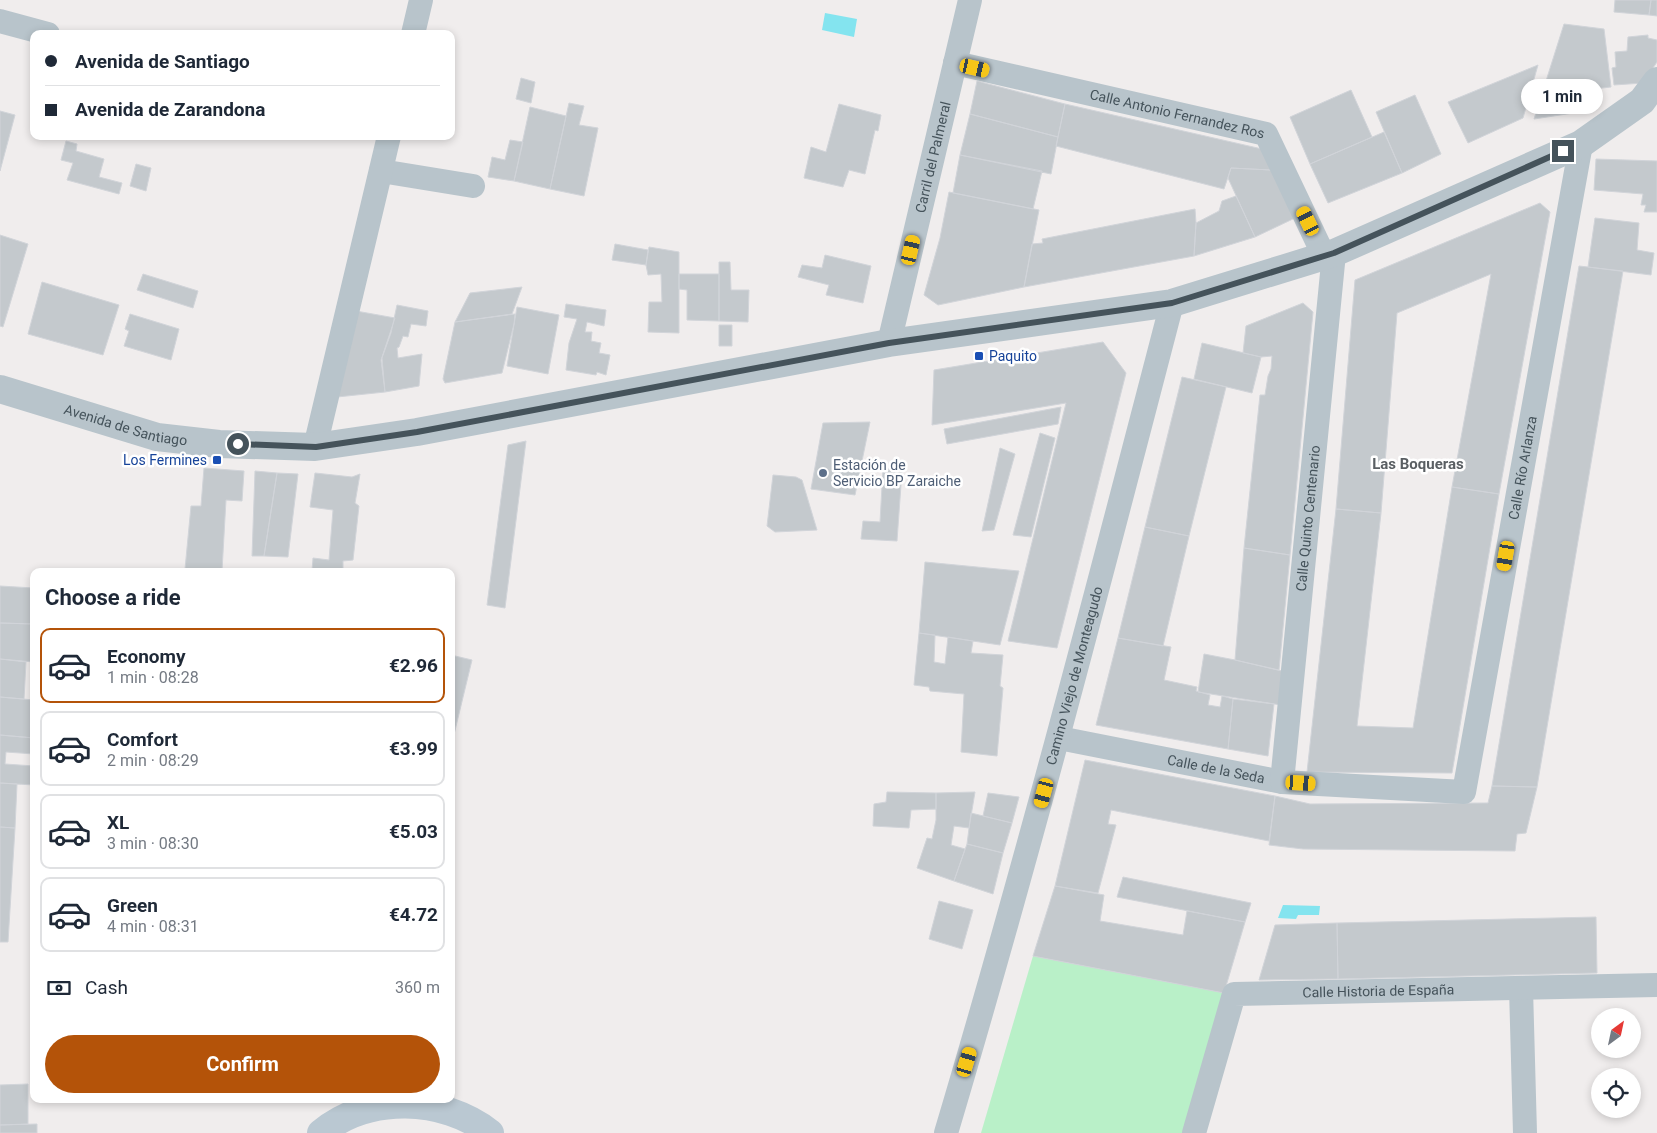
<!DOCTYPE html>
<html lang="en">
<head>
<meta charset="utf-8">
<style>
  body { margin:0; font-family:Roboto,sans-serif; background:#f2f2f3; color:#1f2937; height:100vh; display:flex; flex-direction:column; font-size:19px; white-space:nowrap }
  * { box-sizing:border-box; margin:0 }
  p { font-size:16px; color:#747a83 }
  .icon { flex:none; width:28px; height:28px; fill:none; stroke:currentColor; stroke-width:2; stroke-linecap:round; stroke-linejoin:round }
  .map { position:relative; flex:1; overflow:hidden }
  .sheet { position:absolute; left:30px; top:568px; width:425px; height:535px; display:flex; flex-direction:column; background:#fff; border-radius:10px; box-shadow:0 2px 8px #0003 }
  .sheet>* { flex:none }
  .guide { position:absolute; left:30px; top:30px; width:425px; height:110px; border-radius:10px; box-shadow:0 2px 8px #0003; display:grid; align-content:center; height:110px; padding:0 15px; background:#fff }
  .needle { width:32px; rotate:33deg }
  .fabs { position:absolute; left:1591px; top:1008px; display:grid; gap:10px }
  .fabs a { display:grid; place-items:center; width:50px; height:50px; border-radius:50%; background:#fff; box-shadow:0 2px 8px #0003; font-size:25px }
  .end { position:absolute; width:22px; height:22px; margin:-11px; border:6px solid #45535b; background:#fff; box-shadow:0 0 0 2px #fff }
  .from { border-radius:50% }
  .bubble { position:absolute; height:35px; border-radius:18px; background:#fff; box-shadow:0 2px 8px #0003; font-size:16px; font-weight:700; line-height:35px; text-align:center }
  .car { position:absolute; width:15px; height:30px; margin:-15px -8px; border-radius:6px; box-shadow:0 0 4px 1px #0007; background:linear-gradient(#f5c518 24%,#345 0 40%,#f5c518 0 76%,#345 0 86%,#f5c518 0) }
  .guide b { display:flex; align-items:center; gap:18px; height:48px; font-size:19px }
  .guide b+b { border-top:1px solid #e0e1e3 }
  .guide i { width:12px; height:12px; background:#1f2937 }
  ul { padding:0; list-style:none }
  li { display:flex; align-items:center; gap:15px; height:75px; margin:0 10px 8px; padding:0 5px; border:2px solid #e0e1e3; border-radius:10px }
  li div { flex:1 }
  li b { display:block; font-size:19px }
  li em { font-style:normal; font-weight:700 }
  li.active { border-color:#b45309 }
  li>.icon { width:45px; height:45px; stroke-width:1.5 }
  h2 { padding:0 15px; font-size:22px; line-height:60px }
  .pay { display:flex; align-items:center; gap:12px; height:55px; padding:0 15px; font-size:19px }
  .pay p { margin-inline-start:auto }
  .button { display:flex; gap:10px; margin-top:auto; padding:10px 15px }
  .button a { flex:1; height:58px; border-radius:30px; background:#b45309; color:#fff; font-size:20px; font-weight:700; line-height:58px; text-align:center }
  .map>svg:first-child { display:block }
</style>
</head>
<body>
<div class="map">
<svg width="1657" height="1133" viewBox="0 0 1657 1133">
  <rect width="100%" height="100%" fill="#f0eded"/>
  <path fill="#b9f0c8" d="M1033,956L1224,993L1194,1133H981Z"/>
  <path fill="#84e4ef" d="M825,13L857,19L854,37L822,30Z
    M1283,905L1320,906L1319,915H1298L1296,919L1278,918Z"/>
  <path fill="#c4c9cd" stroke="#d1d4d9" d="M1615,0H1651L1649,15L1614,12Z
    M1651,0H1657V16L1649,15Z
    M1564,24L1604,29L1611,87L1568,92L1573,113L1534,119Z
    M1648,35V38L1657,40V62L1643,83L1614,85L1612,68L1616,67L1615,52L1627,51L1628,37Z
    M1538,65L1523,118L1468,143L1448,102Z
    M521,78L535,82L531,103L516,99Z
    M977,81L1065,104L1058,137L970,114Z
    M1351,90L1372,137L1310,164L1290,117Z
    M1415,95L1441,154L1402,173L1376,112Z
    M569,103L584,106L579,125L598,128L584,196L550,189Z
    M839,104L881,115L878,131L875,130L865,174L849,170L843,187L804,178L811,147L826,152Z
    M1065,104L1262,149L1271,170L1231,168L1224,189L1056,146Z
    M530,107L566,116L550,189L514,181Z
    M0,111L15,115L0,171Z
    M970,114L1058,137L1051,174L960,155Z
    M1384,132L1402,173L1328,203L1310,164Z
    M510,140L523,142L514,181L488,177L492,157L505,160Z
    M66,141L77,144L76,151L104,159L99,177L122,183L119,194L67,180L73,163L61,160Z
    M960,155L1042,171L1033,209L953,193Z
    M1596,159L1657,161V212H1644L1646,205H1641L1643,194L1594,190Z
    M136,164L151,168L146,191L130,186Z
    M1231,168L1271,170L1295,218L1255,237L1228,178Z
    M949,192L1039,210L1024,287L938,305L924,295L940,238Z
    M1236,196L1255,237L1194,256L1196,223L1219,211L1222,201Z
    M1540,203L1550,212L1499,494L1452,487L1491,274L1397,313L1381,513L1336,509L1355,280Z
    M1195,209L1196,223L1194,256L1024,287L1032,244L1043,243L1042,239Z
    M1595,218L1639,223L1637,250L1654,253L1651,275L1588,267Z
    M0,235L28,244L3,327L0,326Z
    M615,244L648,250L646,265L612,260Z
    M649,247L679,252V333L648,332L649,302H662L661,274L648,275L646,265Z
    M825,255L871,266L863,303L826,295L829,285L798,277L802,265L822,268Z
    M719,262H730L731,290H749L748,322L719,321Z
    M1579,266L1623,271L1537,787L1492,786Z
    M143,274L198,291L193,308L137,290Z
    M679,274H719V321L687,320V290L679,289Z
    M42,282L119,305L103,355L28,334Z
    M522,287L512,314L455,322L470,293Z
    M1303,303L1313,312L1290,555L1244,548L1260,395H1265L1268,376L1271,369L1272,356L1261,357L1243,353L1246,326Z
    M566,304L606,310L604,326L587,322L585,332H592L591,341L601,343L599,353L610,355L606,375L597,372L596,375L566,370L569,343L577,319L564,317Z
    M397,305L428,311L426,326L411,324L408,337L403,336L399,347L397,348L398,358L422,354L419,386L385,392L382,358L391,333Z
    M517,307L559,315L548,374L507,366Z
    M356,311L395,318L381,360L385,392L337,397Z
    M130,314L179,329L171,360L124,346L129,331L125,329Z
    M515,314L514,324L502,373L445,383L443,379L455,322Z
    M719,325H732V346H719Z
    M1103,342L1126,373L1057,648L1008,641L1066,403L932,425L934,370Z
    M1202,343L1261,357L1252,393L1194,379Z
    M1182,377L1226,387L1189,536L1145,527Z
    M1061,407L1058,424L947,444L944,429Z
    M870,422L855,495L811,489L823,423Z
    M1040,433L1055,438L1031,537L1013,535Z
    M526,441L505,608L487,605L508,445Z
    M1000,448L1015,454L994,530L982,531Z
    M204,468L244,471L242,501L226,500L222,571L185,569L191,506H201Z
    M883,468L902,471L897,541L861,539L863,521L880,522Z
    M255,471L277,473L264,556H252Z
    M277,473L298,474L288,557L264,556Z
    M315,473L352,477L360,474L355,503L359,506L353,560L343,561V571H312L313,558L329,560L333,510L310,507Z
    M773,475L796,477L802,480L817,530L775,532L767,526Z
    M1452,487L1499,494L1452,773L1307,772L1336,509L1381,513L1357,726L1413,728Z
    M1145,527L1189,536L1163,646L1118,638Z
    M1244,548L1290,555L1279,670L1235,660Z
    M925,562L1019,571L1000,645L919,633Z
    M0,586L34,588V624L0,623Z
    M0,623L34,624V662L0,659Z
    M919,633L935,635L934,662L945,664L948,637L973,641L971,653L1003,655L1000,686L1003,688L997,756L961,752L964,694L930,691L929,687L914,685Z
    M1118,638L1171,647L1164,680L1197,687L1196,691L1210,695L1208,705L1220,707L1222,696L1233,699L1228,749L1096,725Z
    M1204,654L1235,660L1286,672L1281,705L1198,692Z
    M451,655L472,660L451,747Z
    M0,659L26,662L24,699L0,697Z
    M0,697L34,700V738L0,735Z
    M1233,699L1274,704L1268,756L1228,749Z
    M0,735L34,738V754L6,752L5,764L34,766V785L0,783Z
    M1085,760L1275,796L1269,841L1111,810L1108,824L1116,825L1098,893L1055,886Z
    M0,783L17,784L15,828L0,827Z
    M1492,786L1537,787L1526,833L1517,834L1515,851L1303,849L1269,845L1275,796L1310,804L1488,803Z
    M887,792L936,793V809L911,810L909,828L873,826L874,804L886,802Z
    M975,792L969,828L954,826L951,845L965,849L954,881L917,868L927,838L932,839L936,820V793Z
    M988,793L1019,797L1012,823L983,816Z
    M971,813L1012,823L1003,853L967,844Z
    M0,827L15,828L8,942H0Z
    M967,844L1003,853L993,894L954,881Z
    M1123,877L1251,903L1245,922L1117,897Z
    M1055,886L1104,895L1100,921L1183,935L1187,911L1245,922L1224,993L1033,956Z
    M939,901L973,910L962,949L929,939Z
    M1596,917L1597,973L1338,979L1337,923Z
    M1337,923L1338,979L1259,980L1275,925Z
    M28,1084V1124L0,1125V1085Z
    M37,1124V1133H0V1125Z"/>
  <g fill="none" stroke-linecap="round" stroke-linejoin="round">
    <g stroke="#b8c4cb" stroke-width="24">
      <path d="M0,21L48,34"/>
      <path d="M413,34L421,0"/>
      <path id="s1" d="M955,63L1266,134L1324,256"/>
      <path d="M381,171L473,186"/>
      <path id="s2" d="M889,343L970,0"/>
      <path d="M315,447L389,136"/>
      <path id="s3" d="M1059,738L1282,782L1464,792L1581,144"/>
      <path id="s4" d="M1282,782L1334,253"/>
      <path d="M1521,988L1525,1133"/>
      <path id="s5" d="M946,1133C1028,858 1100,580 1172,303"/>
      <path id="s6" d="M1194,1133L1234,994L1657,985"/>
    </g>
    <path stroke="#b8c4cb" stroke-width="28" id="s7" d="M0,389L157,437L219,444L315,447L417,432L889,343L1172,303L1334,253L1581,144L1642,101L1657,81"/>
    <path stroke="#bac8d2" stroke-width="28" d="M321,1133C368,1094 443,1096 490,1133"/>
  </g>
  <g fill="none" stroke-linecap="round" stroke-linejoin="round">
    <path stroke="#45535b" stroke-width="6" d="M238,444L316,447L417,432L889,343L1172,303L1334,253L1563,151"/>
  </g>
  <g fill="#1a4fb4" stroke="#fff" stroke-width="2">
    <rect x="974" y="351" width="10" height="10" rx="2.5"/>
    <rect x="212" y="455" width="10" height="10" rx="2.5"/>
  </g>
  <circle fill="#5c6f8a" stroke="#fff" stroke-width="2" cx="823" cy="473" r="5"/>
  <g text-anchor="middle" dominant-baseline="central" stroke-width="5" stroke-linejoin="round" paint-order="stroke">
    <g font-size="14" fill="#45535b" stroke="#fff">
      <text stroke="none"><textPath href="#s1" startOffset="228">Calle Antonio Fernandez Ros</textPath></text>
      <text stroke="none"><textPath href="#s2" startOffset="191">Carril del Palmeral</textPath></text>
      <text stroke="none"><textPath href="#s7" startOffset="131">Avenida de Santiago</textPath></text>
      <text stroke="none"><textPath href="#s3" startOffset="739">Calle Río Arlanza</textPath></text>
      <text stroke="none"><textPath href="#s4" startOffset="265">Calle Quinto Centenario</textPath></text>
      <text stroke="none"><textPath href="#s5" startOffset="475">Camino Viejo de Monteagudo</textPath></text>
      <text stroke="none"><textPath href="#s3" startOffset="160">Calle de la Seda</textPath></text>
      <text stroke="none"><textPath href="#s6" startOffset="289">Calle Historia de España</textPath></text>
    </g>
    <g font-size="14" fill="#164399" stroke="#fff" text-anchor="start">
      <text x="989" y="356">Paquito</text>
      <text x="207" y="460" text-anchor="end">Los Fermines</text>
    </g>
    <g font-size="14" fill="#4e5e75" stroke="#fff" text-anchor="start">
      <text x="833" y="465">Estación de<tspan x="833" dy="16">Servicio BP Zaraiche</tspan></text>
    </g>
    <g font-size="15" font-weight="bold" fill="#5a5f63" stroke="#fff">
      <text x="1418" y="464">Las Boqueras</text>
    </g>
  </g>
</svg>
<div class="fabs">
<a><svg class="needle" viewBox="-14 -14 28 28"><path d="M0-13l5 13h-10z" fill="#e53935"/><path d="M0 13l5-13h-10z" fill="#747a83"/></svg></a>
<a><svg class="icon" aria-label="locate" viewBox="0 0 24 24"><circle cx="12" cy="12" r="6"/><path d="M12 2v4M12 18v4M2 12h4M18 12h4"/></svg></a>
</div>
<i class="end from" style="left:238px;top:444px"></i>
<i class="end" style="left:1563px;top:151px"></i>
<div class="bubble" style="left:1521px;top:79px;width:82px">1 min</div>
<i class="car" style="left:975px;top:68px;rotate:103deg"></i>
<i class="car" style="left:1308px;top:221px;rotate:334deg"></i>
<i class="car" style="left:911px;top:250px;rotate:13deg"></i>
<i class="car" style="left:1506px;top:556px;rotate:190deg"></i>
<i class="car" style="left:1301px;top:783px;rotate:93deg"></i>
<i class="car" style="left:1044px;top:793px;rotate:195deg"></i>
<i class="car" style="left:967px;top:1062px;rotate:17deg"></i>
<div class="guide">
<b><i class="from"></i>Avenida de Santiago</b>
<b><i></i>Avenida de Zarandona</b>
</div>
<section class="sheet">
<h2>Choose a ride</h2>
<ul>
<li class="active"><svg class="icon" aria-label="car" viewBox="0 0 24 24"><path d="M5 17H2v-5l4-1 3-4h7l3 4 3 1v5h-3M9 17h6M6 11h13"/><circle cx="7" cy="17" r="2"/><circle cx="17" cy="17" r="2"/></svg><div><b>Economy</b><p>1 min · 08:28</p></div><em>€2.96</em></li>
<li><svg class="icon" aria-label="car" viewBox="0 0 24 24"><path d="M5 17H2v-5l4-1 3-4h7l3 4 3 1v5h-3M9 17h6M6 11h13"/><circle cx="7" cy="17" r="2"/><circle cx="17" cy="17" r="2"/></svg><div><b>Comfort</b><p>2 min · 08:29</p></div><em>€3.99</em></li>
<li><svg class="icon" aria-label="car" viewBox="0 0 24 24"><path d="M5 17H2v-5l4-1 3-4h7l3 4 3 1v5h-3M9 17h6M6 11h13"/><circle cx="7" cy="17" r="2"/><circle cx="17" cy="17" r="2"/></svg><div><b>XL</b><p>3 min · 08:30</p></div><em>€5.03</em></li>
<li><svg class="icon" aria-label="car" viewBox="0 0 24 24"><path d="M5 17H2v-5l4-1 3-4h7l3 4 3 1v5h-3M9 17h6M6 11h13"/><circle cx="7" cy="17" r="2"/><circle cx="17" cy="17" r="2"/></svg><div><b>Green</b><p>4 min · 08:31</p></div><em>€4.72</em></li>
</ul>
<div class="pay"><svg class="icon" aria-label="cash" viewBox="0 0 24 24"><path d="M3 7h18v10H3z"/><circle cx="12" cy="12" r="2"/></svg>Cash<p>360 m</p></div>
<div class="button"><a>Confirm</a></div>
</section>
</div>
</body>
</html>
